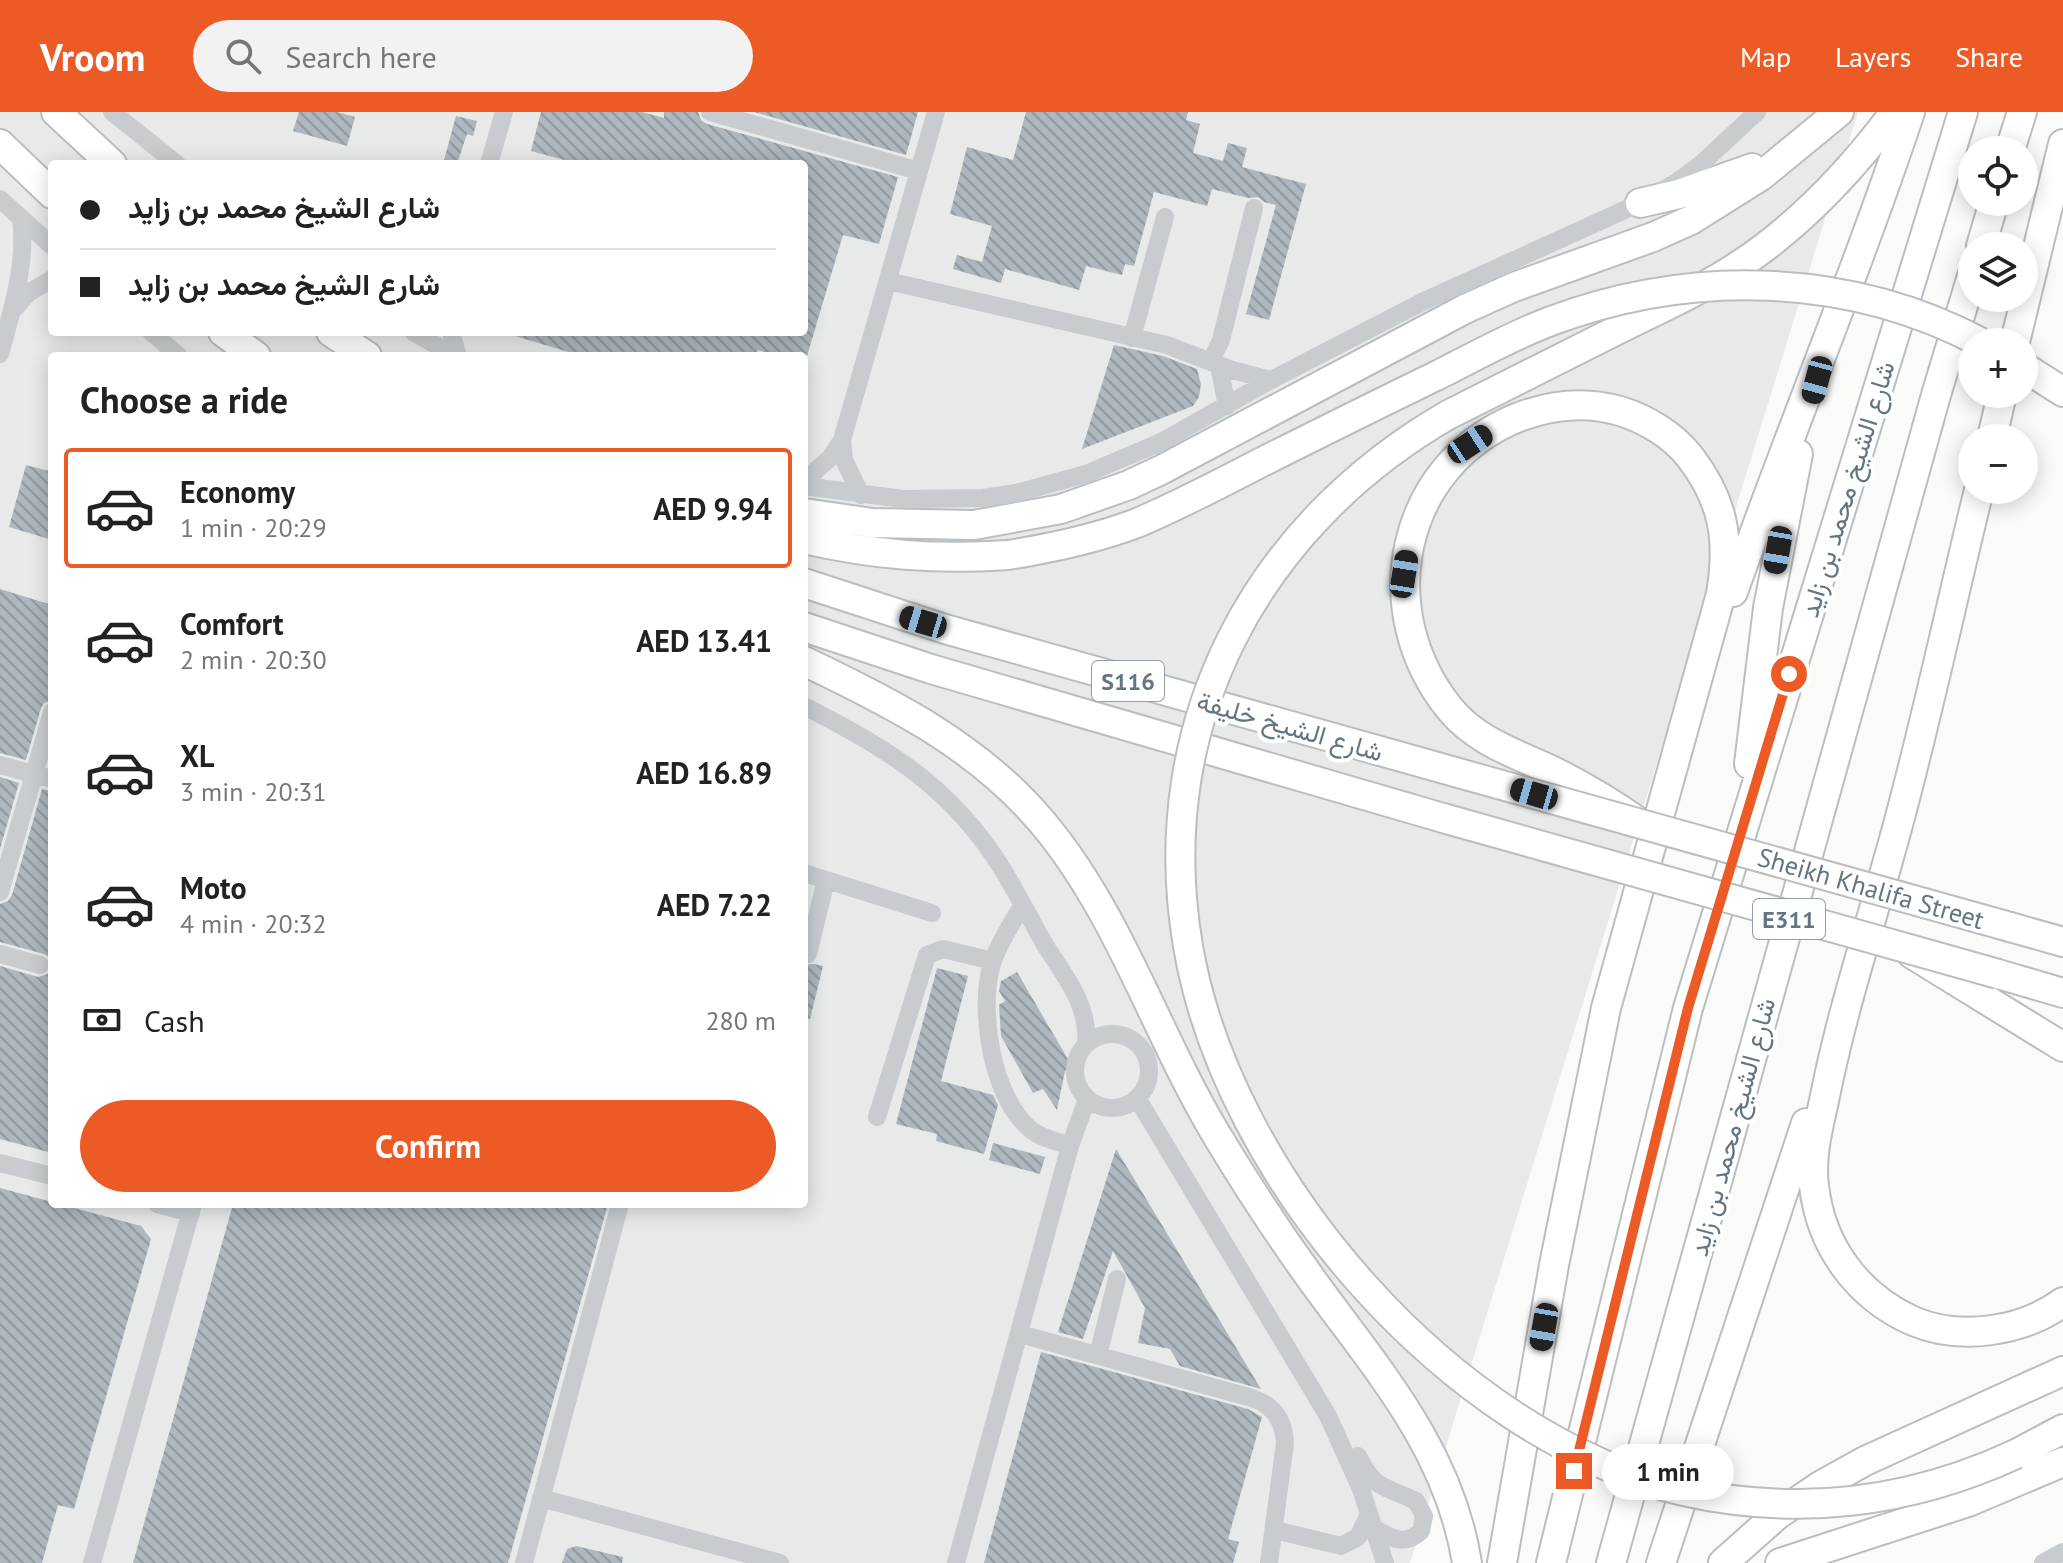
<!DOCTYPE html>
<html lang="en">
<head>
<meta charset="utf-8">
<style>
  body { margin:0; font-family:"PT Sans",Vazirmatn,sans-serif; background:#f2f2f2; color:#222; height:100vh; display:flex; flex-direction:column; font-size:30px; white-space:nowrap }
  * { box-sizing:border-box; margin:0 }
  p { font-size:26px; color:#767676 }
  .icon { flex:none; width:44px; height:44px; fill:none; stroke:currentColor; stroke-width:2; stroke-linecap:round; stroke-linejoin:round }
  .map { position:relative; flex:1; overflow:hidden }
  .details { position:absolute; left:48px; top:240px; width:760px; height:856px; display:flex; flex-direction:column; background:#fff; border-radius:8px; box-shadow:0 4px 20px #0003 }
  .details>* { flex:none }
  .banner { position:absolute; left:48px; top:48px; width:760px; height:176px; border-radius:8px; box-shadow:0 4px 20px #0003; display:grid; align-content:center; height:176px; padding:0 32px; background:#fff }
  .buttons { position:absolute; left:1958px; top:24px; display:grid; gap:16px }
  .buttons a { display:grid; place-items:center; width:80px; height:80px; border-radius:50%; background:#fff; box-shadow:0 4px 20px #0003; font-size:40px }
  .end { position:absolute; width:36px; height:36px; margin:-18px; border:10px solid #ec5a25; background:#fff; box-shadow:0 0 0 4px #fff }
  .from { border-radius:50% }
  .bubble { position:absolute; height:56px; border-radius:28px; background:#fff; box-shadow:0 4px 20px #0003; font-size:26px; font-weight:600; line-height:56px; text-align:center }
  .car { position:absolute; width:24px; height:48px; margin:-24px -12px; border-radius:10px; box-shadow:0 0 6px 2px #0007; background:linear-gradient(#222 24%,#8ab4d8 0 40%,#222 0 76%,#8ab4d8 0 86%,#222 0) }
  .banner b { display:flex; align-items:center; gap:28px; height:76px; font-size:30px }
  .banner b+b { border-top:2px solid #e0e0e0 }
  .banner i { width:20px; height:20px; background:#222 }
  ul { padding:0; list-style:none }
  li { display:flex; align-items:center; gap:24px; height:120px; margin:0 16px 12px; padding:0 16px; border:4px solid transparent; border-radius:8px }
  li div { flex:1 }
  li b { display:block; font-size:30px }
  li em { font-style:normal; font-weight:600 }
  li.selected { border-color:#ec5a25 }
  li>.icon { width:72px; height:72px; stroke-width:1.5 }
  h2 { padding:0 32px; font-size:36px; line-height:96px }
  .pay { display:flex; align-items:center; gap:20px; height:88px; padding:0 32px; font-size:30px }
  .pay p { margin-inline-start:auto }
  .primary-button { display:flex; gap:16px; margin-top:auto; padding:16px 32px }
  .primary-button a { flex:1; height:92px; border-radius:48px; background:#ec5a25; color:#fff; font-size:32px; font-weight:600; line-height:92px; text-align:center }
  header { display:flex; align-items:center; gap:48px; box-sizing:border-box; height:112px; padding:0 40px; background:#ec5a25; color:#fff }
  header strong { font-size:38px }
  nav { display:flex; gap:44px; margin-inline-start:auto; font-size:28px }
  .search { width:560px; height:72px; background:#f2f2f2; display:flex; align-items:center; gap:20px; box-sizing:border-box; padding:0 28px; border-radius:44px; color:#767676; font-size:30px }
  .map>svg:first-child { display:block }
</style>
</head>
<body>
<header>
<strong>Vroom</strong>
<div class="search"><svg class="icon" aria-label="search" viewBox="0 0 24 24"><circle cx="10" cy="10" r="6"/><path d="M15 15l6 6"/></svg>Search here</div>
<nav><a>Map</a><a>Layers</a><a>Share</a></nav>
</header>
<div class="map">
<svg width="2063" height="1451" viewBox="0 0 2063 1451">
  <defs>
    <pattern id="building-back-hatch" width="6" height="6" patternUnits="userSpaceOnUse" patternTransform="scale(2)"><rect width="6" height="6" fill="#aeb7bd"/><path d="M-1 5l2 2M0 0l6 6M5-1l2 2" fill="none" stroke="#91999f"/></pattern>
  </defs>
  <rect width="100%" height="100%" fill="#fafaf8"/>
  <path fill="#e8e9e9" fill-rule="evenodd" d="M0,0H1858L1410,1451H0ZM52,52H804V220H52ZM52,244H804V1092H52Z"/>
  <path fill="url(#building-back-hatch)" d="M299,0H337L355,5L347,34L293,19Z
    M541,0H642L664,6V0H698L701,8L707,12L898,65L879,132L843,123L807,244H778L758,238L756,244H582L515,224L516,220H804V52H579L531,39Z
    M754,0H918L906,43Z
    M1026,0H1188L1186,8L1200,12L1193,41L1223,49L1228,31L1247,36L1242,55L1306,72L1269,208L1246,202L1276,93L1264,90L1258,85L1248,86L1212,77L1207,94L1154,80L1134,154L1125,152L1122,163L1086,154L1079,178L1005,157L1001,171L953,157L957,143L982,150L992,114L950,102L967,35L1013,48Z
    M456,4L477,9L473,24L467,22L457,52H443Z
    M1114,233L1163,244L1197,257L1201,272L1199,285L1193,294L1082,337Z
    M26,353L52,360V428L9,415Z
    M0,477L52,493V588L44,591L41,596L26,648L0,641Z
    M0,665L19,671L0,737Z
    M42,677L52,679V1041L0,1027V854L38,865L48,862L52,855L49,845L44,842L0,830V792L8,789L12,783Z
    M814,852L823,854L810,907L804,906V853Z
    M937,856L968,864L941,969L993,983L998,993L984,1042L936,1029L937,1022L896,1012Z
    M1017,860L1072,954L1065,959L1057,998L1043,977L1033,981L1001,924L999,893L1005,889L999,879L1001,869Z
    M993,1031L1045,1045L1040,1062L989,1048Z
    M1116,1037L1261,1277L1180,1254L1170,1237L1138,1231L1145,1196L1113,1139L1083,1227L1058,1220Z
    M0,1076L141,1114L151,1127L74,1397L58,1393L42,1451H0Z
    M233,1092H608L508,1451H133Z
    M1041,1240L1248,1297L1262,1305L1228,1427L1239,1430L1233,1451H984Z
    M576,1434L623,1445L622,1451H562L567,1437Z"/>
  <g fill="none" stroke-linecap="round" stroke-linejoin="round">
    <defs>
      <path id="highway" d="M56,0L112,52
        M0,32L52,82
        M2010,38L2022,0
        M1640,91L1679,82L1752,56
        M1981,134L1994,90
        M223,220L256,244
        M331,220L367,244
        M2015,230L2063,32
        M2024,255L2063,280
        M1448,303C1508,273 1567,243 1627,213C1675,190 1722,168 1765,135C1815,97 1857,51 1895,0
        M1992,326L2002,282
        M1979,378C1951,492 1927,607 1896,720C1872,808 1843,894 1825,984C1819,1013 1810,1043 1814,1074C1821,1134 1857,1184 1913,1209C1960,1229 2022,1220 2063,1190
        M804,401L873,411L974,413L1061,397L1129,373L1161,358L1465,197L1514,175L1653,125L1691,108L1761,64L1839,0
        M804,427C874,443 936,448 1008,443
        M804,471L945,517L1455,660
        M1733,480C1790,319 1856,162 1910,0
        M804,515L931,557L1443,706
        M804,549C892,591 978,634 1042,710C1119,801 1155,920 1216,1022C1246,1072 1278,1121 1312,1168C1377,1258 1449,1337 1467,1451
        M1749,652L1768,496L1798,342
        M2010,815L2063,830
        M1912,842L2063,935
        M1998,862L2063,881
        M2016,1342L2063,1317
        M1502,1451L1554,1153L1606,896L1721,482C1730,428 1724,389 1690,345C1673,323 1646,307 1620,299C1586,289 1553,292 1519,305C1398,353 1371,500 1450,597C1477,630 1517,642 1553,659C1583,674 1610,690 1637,709
        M1551,1451L1688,896L1963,0
        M1611,1451L1936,283L1972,164
        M1661,1451L1806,1011
        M1723,1451L1777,1403L1820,1374L1865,1349L2063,1259
        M1780,1451L1968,1390L2063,1350"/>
    </defs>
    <use href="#highway" stroke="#babec1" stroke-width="32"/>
    <path stroke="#c8cccf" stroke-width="18" d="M112,0L177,52
      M710,0L919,59
      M489,52L504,0
      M0,87L52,134
      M888,169L1167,233L1232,258L1271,268
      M14,197L28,181L52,167
      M151,220L179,244
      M413,220L455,244
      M451,220L458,244
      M1132,226L1165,105
      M0,242C12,198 27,152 21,106
      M1211,249L1221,228L1254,96
      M1219,254L1227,294
      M842,328L844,348L861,383
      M804,369L830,346L842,328L936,0
      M804,374L903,387L983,386L1016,381L1086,362L1161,330L1271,268L1422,190L1640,91L1677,70L1701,52L1757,0
      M804,594C888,637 952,675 1003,758C1018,783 1031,808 1045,833C1064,863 1090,894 1086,932
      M0,653L52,667
      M804,761L932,801
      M0,780L52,600
      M1022,794C1011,813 997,834 991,855C979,901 992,984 1030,1017C1040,1026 1057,1029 1070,1034
      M0,842L40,853
      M808,842L826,768
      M1075 959a37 37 0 1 1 74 0a37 37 0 1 1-74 0Z
      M1137,986L1328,1304L1361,1377L1385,1451
      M877,1005L927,843L943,837L993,849
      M0,1051L52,1064
      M157,1092L191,1101
      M1020,1222L1252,1286C1273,1293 1284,1308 1285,1331L1269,1451
      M1098,1243L1117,1167
      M1358,1344C1376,1380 1384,1373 1416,1389L1424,1404L1421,1419C1404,1435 1391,1426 1374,1416
      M541,1386L780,1451
      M1275,1418L1341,1434L1358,1425L1369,1402
      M92,1451L193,1092
      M524,1451L620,1092
      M956,1451L1070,1034L1087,987
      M2043,1451L2063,1440"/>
    <use href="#highway" stroke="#fff" stroke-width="28"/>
    <defs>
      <path id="highway-bridge" d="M1448,303C1256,414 1150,612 1188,834C1227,1066 1451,1324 1683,1379C1797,1405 1910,1391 2016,1342
        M1008,443C1052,436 1095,427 1137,411C1180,393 1221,371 1262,350C1320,321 1378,292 1436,264C1474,245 1511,224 1551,209C1691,157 1847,160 1980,230
        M1455,660L2010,815
        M1443,706L1998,862"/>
    </defs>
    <use href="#highway-bridge" stroke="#babec1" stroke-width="32" stroke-linecap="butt"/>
    <use href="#highway-bridge" stroke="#fff" stroke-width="28"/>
  </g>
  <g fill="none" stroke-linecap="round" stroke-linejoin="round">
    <path stroke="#ec5a25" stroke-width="10" d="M1574,1359L1688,896L1789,562"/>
  </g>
  <g text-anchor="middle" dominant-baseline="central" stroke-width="8" stroke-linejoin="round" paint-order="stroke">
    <g fill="#fff" stroke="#929ea9" stroke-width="2">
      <rect x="1092" y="549" width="72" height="40" rx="6"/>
      <rect x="1753" y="787" width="72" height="40" rx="6"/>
    </g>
    <g font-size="24" font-weight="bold" fill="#637584">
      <text x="1128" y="569">S116</text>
      <text x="1789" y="807">E311</text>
    </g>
    <g font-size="26" fill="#637584" stroke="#fff">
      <text transform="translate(1847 377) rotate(-73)">شارع الشيخ محمد بن زايد</text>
      <text transform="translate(1290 614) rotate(16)">شارع الشيخ خليفة</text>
      <text transform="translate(1871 776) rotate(16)">Sheikh Khalifa Street</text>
      <text transform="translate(1732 1015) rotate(-75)">شارع الشيخ محمد بن زايد</text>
    </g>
  </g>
</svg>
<div class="buttons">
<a><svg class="icon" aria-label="locate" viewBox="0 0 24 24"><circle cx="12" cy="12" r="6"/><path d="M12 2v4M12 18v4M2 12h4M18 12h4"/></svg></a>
<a><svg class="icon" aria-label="layers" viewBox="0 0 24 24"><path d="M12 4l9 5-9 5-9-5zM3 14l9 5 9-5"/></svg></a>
<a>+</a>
<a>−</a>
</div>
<i class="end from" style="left:1789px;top:562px"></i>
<i class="end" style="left:1574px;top:1359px"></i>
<div class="bubble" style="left:1602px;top:1332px;width:132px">1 min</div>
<i class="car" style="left:1817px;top:268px;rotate:195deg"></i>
<i class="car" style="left:1470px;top:332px;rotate:57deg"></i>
<i class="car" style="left:1778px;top:438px;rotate:190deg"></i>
<i class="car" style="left:1404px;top:462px;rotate:9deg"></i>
<i class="car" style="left:923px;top:510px;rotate:287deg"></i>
<i class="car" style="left:1534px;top:682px;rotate:286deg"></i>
<i class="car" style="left:1544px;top:1215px;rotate:190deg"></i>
<div class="banner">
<b><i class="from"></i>شارع الشيخ محمد بن زايد</b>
<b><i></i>شارع الشيخ محمد بن زايد</b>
</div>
<section class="details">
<h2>Choose a ride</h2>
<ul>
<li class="selected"><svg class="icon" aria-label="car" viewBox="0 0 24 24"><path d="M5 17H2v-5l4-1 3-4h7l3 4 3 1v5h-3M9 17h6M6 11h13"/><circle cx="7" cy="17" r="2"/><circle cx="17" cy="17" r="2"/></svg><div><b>Economy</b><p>1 min · 20:29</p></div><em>AED 9.94</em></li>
<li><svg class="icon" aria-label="car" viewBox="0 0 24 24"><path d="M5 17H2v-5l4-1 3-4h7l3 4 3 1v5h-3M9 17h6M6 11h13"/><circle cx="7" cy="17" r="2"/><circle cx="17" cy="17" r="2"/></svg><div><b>Comfort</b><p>2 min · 20:30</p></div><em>AED 13.41</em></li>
<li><svg class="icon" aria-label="car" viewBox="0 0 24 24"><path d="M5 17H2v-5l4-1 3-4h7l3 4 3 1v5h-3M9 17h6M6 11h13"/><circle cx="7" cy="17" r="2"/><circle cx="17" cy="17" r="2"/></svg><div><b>XL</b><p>3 min · 20:31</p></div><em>AED 16.89</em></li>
<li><svg class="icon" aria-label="car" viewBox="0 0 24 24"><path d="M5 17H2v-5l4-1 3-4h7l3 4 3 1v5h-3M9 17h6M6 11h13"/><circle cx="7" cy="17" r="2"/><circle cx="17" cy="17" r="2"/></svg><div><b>Moto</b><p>4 min · 20:32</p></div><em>AED 7.22</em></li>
</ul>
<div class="pay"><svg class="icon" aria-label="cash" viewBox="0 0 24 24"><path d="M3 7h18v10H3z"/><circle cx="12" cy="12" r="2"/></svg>Cash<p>280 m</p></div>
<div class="primary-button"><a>Confirm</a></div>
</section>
</div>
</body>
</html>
